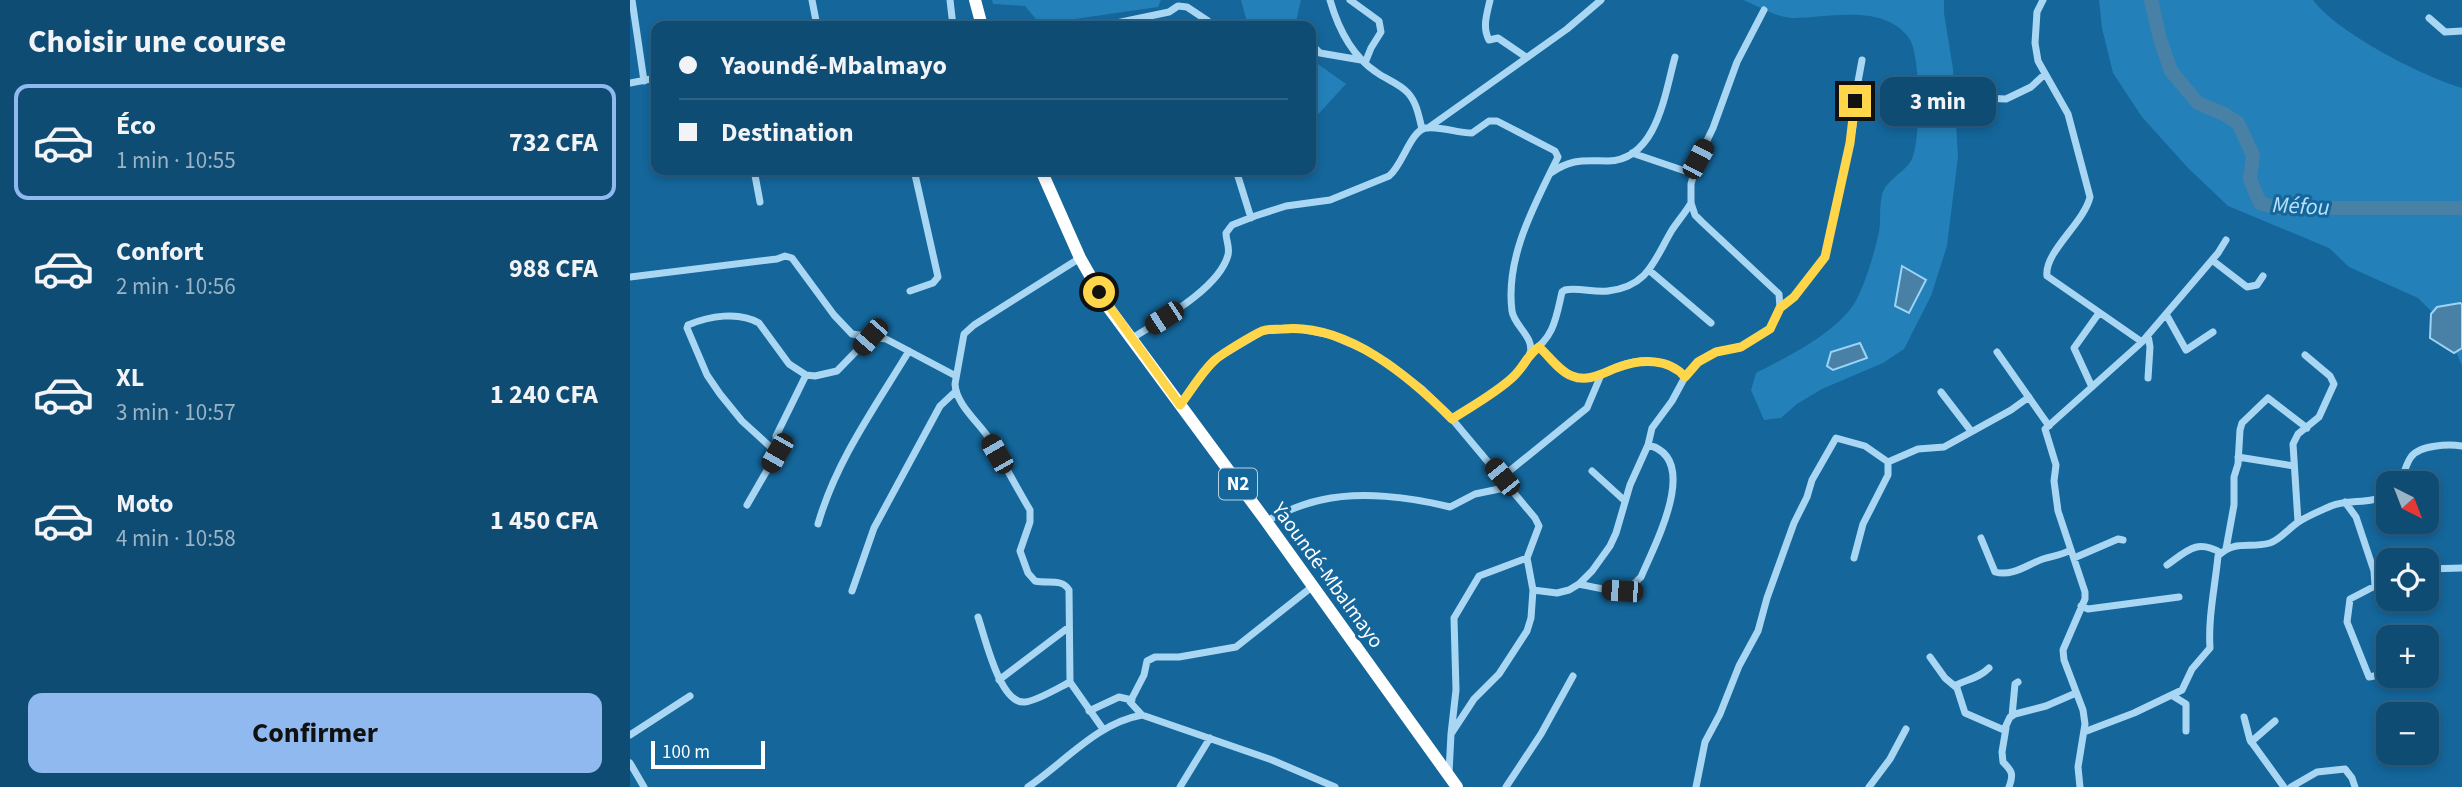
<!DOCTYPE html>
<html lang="fr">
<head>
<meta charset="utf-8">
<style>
  body { margin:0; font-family:"Source Sans 3",sans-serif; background:#185379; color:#f1f3f6; height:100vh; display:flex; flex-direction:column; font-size:26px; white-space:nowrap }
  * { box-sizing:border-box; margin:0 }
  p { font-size:23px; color:#9bb4c5 }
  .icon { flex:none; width:38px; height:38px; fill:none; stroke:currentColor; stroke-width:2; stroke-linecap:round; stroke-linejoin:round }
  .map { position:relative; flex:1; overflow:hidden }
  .panel { display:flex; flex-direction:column; background:#0f4c74; width:630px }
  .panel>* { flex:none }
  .guide { position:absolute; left:21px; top:21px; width:665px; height:154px; border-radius:14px; box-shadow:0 4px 10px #0003,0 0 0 2px #2f6386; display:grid; align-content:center; height:154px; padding:0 28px; background:#0f4c74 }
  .needle { width:46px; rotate:138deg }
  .buttons { position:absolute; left:1746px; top:471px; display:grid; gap:14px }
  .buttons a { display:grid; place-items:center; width:63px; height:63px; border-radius:14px; background:#0f4c74; box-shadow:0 4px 10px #0003,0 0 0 2px #2f6386; font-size:35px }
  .scale { position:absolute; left:21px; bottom:18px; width:114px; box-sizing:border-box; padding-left:7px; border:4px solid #fff; border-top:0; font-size:19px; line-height:24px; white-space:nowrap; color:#fff; -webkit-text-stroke:5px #14669b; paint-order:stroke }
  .end { position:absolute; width:32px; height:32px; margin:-16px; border:9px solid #ffd54a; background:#111; box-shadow:0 0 0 4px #111 }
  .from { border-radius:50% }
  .bubble { position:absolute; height:49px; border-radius:14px; background:#0f4c74; box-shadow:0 4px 10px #0003,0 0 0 2px #2f6386; font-size:23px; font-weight:700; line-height:49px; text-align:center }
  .car { position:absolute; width:21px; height:42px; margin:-21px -10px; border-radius:9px; box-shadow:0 0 5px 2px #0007; background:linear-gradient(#222 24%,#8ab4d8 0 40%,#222 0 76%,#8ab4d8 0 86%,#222 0) }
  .guide b { display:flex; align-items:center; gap:24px; height:66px; font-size:26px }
  .guide b+b { border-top:2px solid #2f6386 }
  .guide i { width:18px; height:18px; background:#f1f3f6 }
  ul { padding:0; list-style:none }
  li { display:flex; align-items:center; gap:21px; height:116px; margin:0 14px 10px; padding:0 14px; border:4px solid transparent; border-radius:14px }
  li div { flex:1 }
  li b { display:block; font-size:26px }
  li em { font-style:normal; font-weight:700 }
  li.selected { border-color:#90b9f0 }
  li>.icon { width:63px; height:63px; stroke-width:1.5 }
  h2 { padding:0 28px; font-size:32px; line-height:84px }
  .button { display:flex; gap:14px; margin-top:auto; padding:14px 28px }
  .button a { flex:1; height:80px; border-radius:14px; background:#90b9f0; color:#111; font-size:28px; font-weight:700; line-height:80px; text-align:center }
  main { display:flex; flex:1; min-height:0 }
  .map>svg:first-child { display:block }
</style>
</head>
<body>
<main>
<section class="panel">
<h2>Choisir une course</h2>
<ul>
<li class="selected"><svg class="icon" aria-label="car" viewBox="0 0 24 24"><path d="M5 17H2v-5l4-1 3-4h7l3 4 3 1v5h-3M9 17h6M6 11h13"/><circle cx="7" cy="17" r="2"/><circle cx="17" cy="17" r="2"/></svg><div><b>Éco</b><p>1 min · 10:55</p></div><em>732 CFA</em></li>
<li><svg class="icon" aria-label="car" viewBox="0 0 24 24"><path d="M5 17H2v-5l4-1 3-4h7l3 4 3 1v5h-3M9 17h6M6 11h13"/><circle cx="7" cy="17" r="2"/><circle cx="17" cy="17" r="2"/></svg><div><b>Confort</b><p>2 min · 10:56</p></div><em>988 CFA</em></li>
<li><svg class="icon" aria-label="car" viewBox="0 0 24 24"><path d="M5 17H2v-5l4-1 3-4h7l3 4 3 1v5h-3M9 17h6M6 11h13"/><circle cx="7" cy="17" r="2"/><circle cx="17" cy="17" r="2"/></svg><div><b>XL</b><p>3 min · 10:57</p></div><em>1 240 CFA</em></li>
<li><svg class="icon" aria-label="car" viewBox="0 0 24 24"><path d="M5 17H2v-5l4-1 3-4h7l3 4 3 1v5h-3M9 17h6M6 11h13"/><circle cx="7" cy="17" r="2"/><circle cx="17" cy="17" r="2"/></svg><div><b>Moto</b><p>4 min · 10:58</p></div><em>1 450 CFA</em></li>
</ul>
<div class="button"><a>Confirmer</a></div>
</section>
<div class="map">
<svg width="1832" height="787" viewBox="0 0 1832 787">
  <rect width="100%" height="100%" fill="#14669b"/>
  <path fill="#2380b8" d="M362,0H531L528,7L410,24L395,6L363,4Z
    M611,0H671L665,26H618Z
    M1113,0H1314V13L1323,69L1328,157L1317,246L1301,296L1274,349L1253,363L1192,389L1167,404L1151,418L1134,420L1121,390L1126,373C1157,357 1200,336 1222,307C1233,292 1245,251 1249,232C1251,220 1249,207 1252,195C1256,179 1276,172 1282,159C1291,139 1291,55 1279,38C1253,3 1199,18 1163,18C1148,18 1128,6 1113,0Z
    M1469,0H1683C1709,34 1790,75 1832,88V366L1815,325L1788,298L1719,267L1699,248L1598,206L1558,168L1512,117L1483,73L1472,28Z
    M681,59L716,84L681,122Z"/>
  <path fill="#4981a6" stroke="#9bd4f6" stroke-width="2" d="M1272,266L1296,280L1279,313L1265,306Z
    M1830,303L1832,304V348L1824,353L1800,338L1801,314L1807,307Z
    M1230,343L1237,358L1203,370L1197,366L1201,352Z"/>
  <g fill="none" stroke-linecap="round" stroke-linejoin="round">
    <path stroke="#4981a6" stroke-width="14" d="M1521,0L1530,39L1541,71L1568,103L1594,114L1608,123L1623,155L1620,179L1630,203L1647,208H1832"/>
    <path stroke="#a9d7f3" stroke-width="7" d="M2,0L14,81
      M182,0L187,26
      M320,0L323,26
      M700,0C708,28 721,55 746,72C757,80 769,83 778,93C787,103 789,117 792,129
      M720,0L749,21L751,32L741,48L735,63
      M860,0C857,14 852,27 859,40L868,38L896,57
      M1413,0L1407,12L1405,43L1408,61L1438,114L1460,197C1454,223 1414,252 1417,276L1512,342
      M1799,18L1815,32L1832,31
      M472,26L539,12L548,6L557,7L578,21
      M583,26H584
      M681,44L690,53L731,60
      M0,83L26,78
      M1274,95L1376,99L1401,87L1415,74
      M798,128L937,29L971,0
      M1002,153L1064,174
      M124,170L130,202
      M606,170L621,218
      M921,173C942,158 954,161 978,161C1027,160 1035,93 1045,57
      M450,258L344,325L334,334L325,384C326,403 345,419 356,434C372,459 385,485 400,510V522L390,551L398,573L405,581C418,584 432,578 439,590L440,682L473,729
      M1582,260L1617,287L1627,285L1633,276
      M1020,271L1081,323
      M0,277L147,259L155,256L162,258L204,315L222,334L256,339L326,376
      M280,291L303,283L308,277L284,170
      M1150,308L1164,297L1195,257L1220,143L1224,120L1223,109L1232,60
      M1536,314L1556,350L1583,332
      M1518,335L1520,347L1518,378
      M501,339C529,321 589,289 598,255C600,247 596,241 596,233L602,225L625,216L656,206L700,200L759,176C773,165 780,131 796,128C811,126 827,133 842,133L859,121H867L925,151L928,157C905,204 875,257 882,311C884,326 905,337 900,354C892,380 844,405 822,419
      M909,347C919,356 930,372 942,376C959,383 974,372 989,366C1011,358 1039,358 1055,377
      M1367,352L1419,426
      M900,353C924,338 926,318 932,292L935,290C948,287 964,293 978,291C1019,286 1024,260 1042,230C1048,221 1055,213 1061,203
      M1462,387L1444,348L1469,313
      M1311,392L1341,431
      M550,405L584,360L633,331L666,328L700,335L733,349L758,363L792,389L822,419L905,518L909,526L897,558L903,590L901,618L897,631L869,674L844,699L821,734L819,773
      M147,453L112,421L90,394L77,375L57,328L58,325C79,316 109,311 129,323L159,364L176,375L185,376L207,371L240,337
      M1608,457L1664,466
      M962,471L995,501
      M872,477L957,408L971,375
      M1768,483C1775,475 1775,465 1781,457C1789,445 1819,444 1832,446
      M1715,502L1726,517L1744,571L1759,569
      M117,505L147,453L146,436L176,375
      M636,521C654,512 671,504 691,500C731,491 780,497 820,507L845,494L879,487
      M1668,522L1663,444L1668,434L1689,417L1704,384L1700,376L1675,355
      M188,524C206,461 245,407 279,351
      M1351,538L1365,572C1383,577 1398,564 1413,559C1423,556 1432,555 1441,550
      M1596,549L1604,505V477L1608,464L1610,430L1612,423L1638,398L1677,428
      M1224,558L1233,524L1258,475V462
      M1444,558L1488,539L1493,540
      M1537,565C1558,550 1567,539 1591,553
      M1797,569L1832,568
      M1744,571L1745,586L1720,599L1717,622L1739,677L1759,673
      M949,584C972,589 994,597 1011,577C1024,546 1072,458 1018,445
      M903,590L927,593L939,590L949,584L962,571L980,546L986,533L1000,485L1018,445L1022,428L1042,401L1055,377L1068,362L1086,352L1111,347L1140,329L1150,308L1149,294L1072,222L1065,215L1061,203V184L1068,159L1083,128L1107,62L1134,10
      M222,591L244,528L310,406L325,392
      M1451,606L1458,609L1549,597
      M348,617C355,637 370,705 395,702C407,701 428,688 440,682
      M1300,657L1315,678L1327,688
      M1359,668C1349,678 1338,679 1326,685L1335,713L1374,730L1380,717L1385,714L1416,706L1446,693
      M369,680L439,627
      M1543,696L1556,704V731
      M459,711L489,697L502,700
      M512,715L500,702L514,675L517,661L525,657H549L606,647L683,586
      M1382,716L1385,684L1388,682
      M1614,717L1620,740L1654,787
      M1376,728L1372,752L1373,762C1382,771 1384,774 1379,787
      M1454,732L1504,713L1552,690L1562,669L1580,648C1578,617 1585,587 1588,556C1606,539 1619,549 1640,543C1650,540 1658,529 1667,523C1677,516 1690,511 1701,506C1721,498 1742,506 1759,492
      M821,734L826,690L824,618L849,576L897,558
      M0,735L60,696
      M1621,742L1645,721
      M0,763L14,787
      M398,787C435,762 467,723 512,715L642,760L705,787
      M550,787L580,738
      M876,787L911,734L943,676
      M1066,787L1075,742L1090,714L1109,666L1128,631L1137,598L1164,523L1177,497L1182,480L1206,438L1235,446L1258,462L1288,449L1314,447L1381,410L1399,397
      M1239,787L1260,759L1276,729
      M1450,787L1448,767L1455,724L1453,710L1434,660L1433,650L1455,599V592L1428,511L1424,481L1426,465L1415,429L1512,342L1588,253L1596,240
      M1661,787L1687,772L1715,769L1722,778L1725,787"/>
    <path stroke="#fff" stroke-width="12" d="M345,0L352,26
      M411,170L450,258L478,307L636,521L827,787"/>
  </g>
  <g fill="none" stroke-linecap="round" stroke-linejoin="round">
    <path stroke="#ffd54a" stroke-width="9" d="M469,292L550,405C561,391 572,371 586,359C595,352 621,336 632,331C638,329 646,329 653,329C717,323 780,377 822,419C842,406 866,393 883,377C894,367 897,355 909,347C919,356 930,372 942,376C959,383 974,372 989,367C1011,359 1039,358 1055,377L1068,362L1086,352L1111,347L1140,329L1150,308L1164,297L1195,257L1220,143L1225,101"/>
  </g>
  <g text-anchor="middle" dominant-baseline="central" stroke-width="6" stroke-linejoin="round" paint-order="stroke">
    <rect fill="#14669b" stroke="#b8d1e1" stroke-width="2" x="589" y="468.5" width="38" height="31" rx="5"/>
    <g font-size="19" font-weight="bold" fill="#fff">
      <text x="608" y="484">N2</text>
    </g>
    <g font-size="21" fill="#fff" stroke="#14669b">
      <text transform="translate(698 575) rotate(54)">Yaoundé-Mbalmayo</text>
    </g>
    <g font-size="23" font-style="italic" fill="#b9e2fa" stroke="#14669b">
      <text transform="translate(1671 206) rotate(3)">Méfou</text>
    </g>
  </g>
</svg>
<div class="buttons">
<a><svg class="needle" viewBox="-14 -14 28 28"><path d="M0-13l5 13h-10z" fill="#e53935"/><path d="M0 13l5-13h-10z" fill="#9bb4c5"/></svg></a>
<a><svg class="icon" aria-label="locate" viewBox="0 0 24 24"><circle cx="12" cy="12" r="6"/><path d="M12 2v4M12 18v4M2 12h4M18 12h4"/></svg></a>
<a>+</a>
<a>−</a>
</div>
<div class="scale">100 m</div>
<i class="end from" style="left:469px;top:292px"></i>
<i class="end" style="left:1225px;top:101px"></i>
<div class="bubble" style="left:1250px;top:77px;width:116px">3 min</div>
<i class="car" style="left:1068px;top:159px;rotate:28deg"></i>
<i class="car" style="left:534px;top:318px;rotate:237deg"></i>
<i class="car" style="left:240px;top:337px;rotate:221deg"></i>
<i class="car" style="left:147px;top:453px;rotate:210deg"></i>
<i class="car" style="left:367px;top:454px;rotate:330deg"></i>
<i class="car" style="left:872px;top:477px;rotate:321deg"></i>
<i class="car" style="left:992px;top:591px;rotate:274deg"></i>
<div class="guide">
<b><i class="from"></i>Yaoundé-Mbalmayo</b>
<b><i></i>Destination</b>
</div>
</div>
</main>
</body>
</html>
